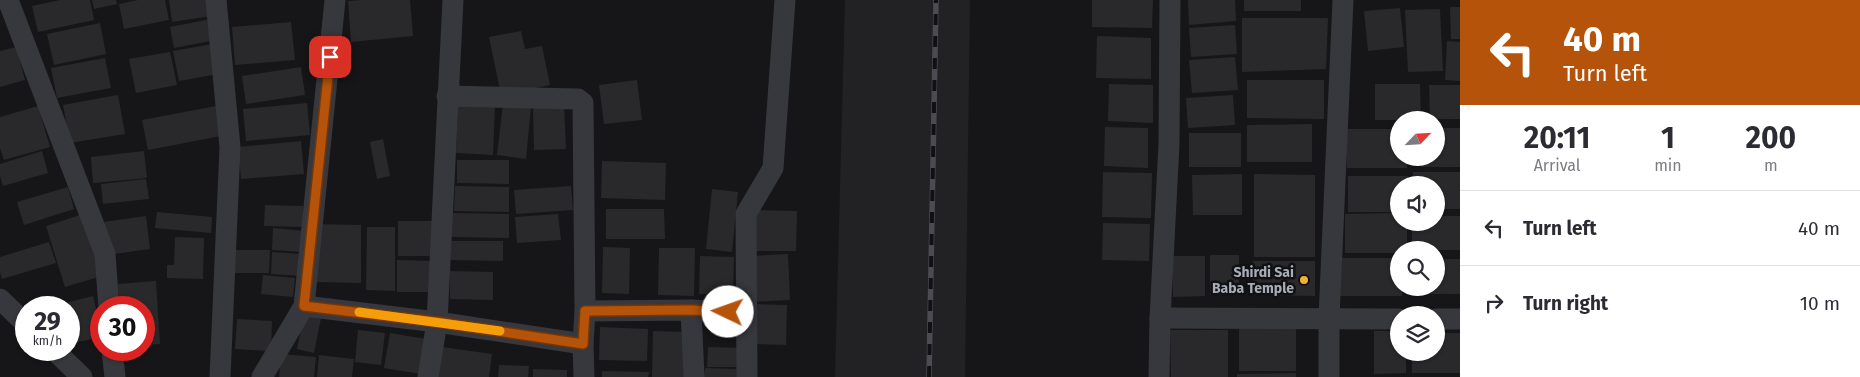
<!DOCTYPE html>
<style>
:root{--surface:#fff;--page:#f7f7f7;--text:#2b2b33;--muted:#7c7c81;--line:#e1e1e2}
body{margin:0;font-family:"Fira Sans",sans-serif;background:var(--page);color:var(--text);height:100vh;display:flex;flex-direction:column;font-size:19px;white-space:nowrap}
*{box-sizing:border-box;margin:0}
p{font-size:16px;color:var(--muted)}
.icon{flex:none;width:28px;height:28px;fill:none;stroke:currentColor;stroke-width:2;stroke-linecap:round;stroke-linejoin:round}
.map{position:relative;flex:1;overflow:hidden}
.panel{display:flex;flex-direction:column;background:var(--surface);width:400px}
.panel>*{flex:none}
.guide{background:#b45309;color:#fff;overflow:hidden}
.needle{width:32px;rotate:65deg}
.fabs{position:absolute;left:1390px;top:111px;display:grid;gap:10px}
.fabs a{display:grid;place-items:center;width:55px;height:55px;border-radius:50%;background:var(--surface);box-shadow:0 1px 4px #0004;font-size:25px}
.speed{position:absolute;left:15px;top:296px;display:flex;gap:10px;font-size:25px;font-weight:700;text-align:center}
.speed>*{display:grid;place-content:center;width:65px;height:65px;border-radius:50%;background:var(--surface);box-shadow:0 1px 4px #0004;line-height:1}
.speed small{font-size:12px;font-weight:400}
.speed .limit{border:8px solid #d22;background:#fff;color:#111}
.pin{position:absolute;display:grid;place-items:center;width:42px;height:42px;color:#fff;margin:-21px;border-radius:10px;box-shadow:0 2px 8px #0006}
.me{position:absolute;width:55px;margin:-28px;rotate:273deg;stroke-linejoin:round;filter:drop-shadow(0 0 4px #0008)}
.turn{display:flex;align-items:center;gap:18px;height:105px;padding:0 20px;font-size:22px}
.turn .icon{width:65px;height:65px;stroke-width:2.5}
.turn b{display:block;font-size:35px;line-height:42px}
.eta{display:flex;justify-content:space-evenly;align-items:center;height:85px;text-align:center}
.eta b{font-size:30px;font-weight:700;line-height:35px}
ul{padding:0;list-style:none}
li{display:flex;align-items:center;gap:15px;height:75px;padding:0 20px;border-top:1px solid var(--line)}
li div{flex:1}
li b{display:block;font-size:19px}
li em{font-style:normal}
main{display:flex;flex:1;min-height:0}
.map>svg:first-child{display:block}
</style>
<main>
<div class="map">
<svg width="1460" height="377" viewBox="0 0 1460 377">
<rect width="100%" height="100%" fill="#161618"/>
<path fill="#222225" d="M845 0H970L965 377H835Z"/>
<g fill="#29292c">
<path d="M60 0H90L94 20 38 32 32 6Z"/>
<path d="M92 0H116L117 4 94 9Z"/>
<path d="M138 0H165L169 20 124 29 119 4Z"/>
<path d="M169 0H209L211 16 172 22Z"/>
<path d="M363 0H410L413 36 351 42 348 1Z"/>
<path d="M1092 0H1153L1152 28 1092 27Z"/>
<path d="M1188 0H1235L1236 21 1189 25Z"/>
<rect x="1244" y="0" width="57" height="11"/>
<path d="M1450 7H1460V39H1451Z"/>
<path d="M1400 8 1404 47 1368 51 1364 11Z"/>
<path d="M1440 9 1443 71 1408 72 1405 10Z"/>
<path d="M1242 18H1328L1326 69 1242 72Z"/>
<path d="M211 19 215 40 174 48 170 27Z"/>
<path d="M291 22 295 60 235 65 232 27Z"/>
<path d="M100 23 106 54 54 65 47 34Z"/>
<path d="M1235 25 1237 54 1191 57 1189 28Z"/>
<path d="M521 31 525 49 542 46 550 85 501 95 489 37Z"/>
<path d="M1097 36 1151 38V79L1096 78Z"/>
<path d="M1447 41 1460 42V81L1445 80Z"/>
<path d="M213 44 218 74 179 81 173 51Z"/>
<path d="M16 47 25 80 0 87V51Z"/>
<path d="M170 52 177 85 136 93 129 59Z"/>
<path d="M1235 57 1238 90 1192 93 1189 60Z"/>
<path d="M105 58 111 88 57 98 51 68Z"/>
<path d="M301 67 305 95 246 104 242 76Z"/>
<path d="M637 80 642 120 604 124 599 85Z"/>
<path d="M1247 80H1324V119L1247 118Z"/>
<path d="M1109 84 1153 85V123L1108 121Z"/>
<path d="M1375 84H1420L1421 120H1375Z"/>
<path d="M1429 85H1460V119H1430Z"/>
<path d="M118 95 125 134 70 143 63 105Z"/>
<path d="M1233 95 1235 125 1188 128 1186 98Z"/>
<path d="M307 103 310 135 246 141 243 109Z"/>
<path d="M458 104 495 106 493 155 456 153Z"/>
<path d="M503 104 531 107 526 159 497 155Z"/>
<path d="M564 105 566 149 534 150 533 106Z"/>
<path d="M38 106 50 147 4 160 0 148V117Z"/>
<path d="M216 106 221 136 148 150 142 120Z"/>
<path d="M1312 124V162H1247V125Z"/>
<path d="M1105 127 1148 128V168L1104 166Z"/>
<path d="M1436 128H1460V167H1421V158H1436Z"/>
<path d="M1346 129H1399V158H1407V168H1347Z"/>
<rect x="1189" y="133" width="52" height="34"/>
<path d="M383 139 390 176 377 179 370 142Z"/>
<path d="M301 141 304 174 241 179 238 147Z"/>
<path d="M42 151 48 173 3 186 0 176V164Z"/>
<path d="M144 151 147 178 93 183 91 157Z"/>
<path d="M457 160H509V184L457 183Z"/>
<path d="M602 161 666 163 665 200 601 198Z"/>
<path d="M1103 172 1152 173 1151 218 1102 217Z"/>
<path d="M1413 172H1460V209H1436V185H1413Z"/>
<path d="M1242 174V215H1193L1192 175Z"/>
<path d="M1254 174 1315 175V257H1254Z"/>
<path d="M1348 176H1408V185H1399V212H1348Z"/>
<path d="M146 179 149 199 103 204 101 184Z"/>
<path d="M455 186 509 187V212L454 211Z"/>
<path d="M571 186 573 210 516 214 514 190Z"/>
<path d="M68 187 74 209 24 225 17 202Z"/>
<path d="M712 189 738 192 732 252 706 249Z"/>
<path d="M265 205 303 206V227L264 226Z"/>
<path d="M606 209H664L665 239H606Z"/>
<path d="M756 210 797 211 796 251H755Z"/>
<path d="M157 212 212 217 211 233 155 228Z"/>
<path d="M86 213 105 275 65 287 46 226Z"/>
<path d="M451 213 509 214V238L451 237Z"/>
<path d="M1399 213V222H1407V250H1399V253H1345V214Z"/>
<path d="M558 214 561 240 517 243 515 217Z"/>
<path d="M146 216 150 249 107 255 103 222Z"/>
<path d="M1436 216H1460V250H1412V222H1436Z"/>
<path d="M398 221H436L435 256H398Z"/>
<path d="M1103 223 1150 224 1149 261 1102 260Z"/>
<path d="M315 224 361 225V283L314 282Z"/>
<path d="M367 227H395V291L366 290Z"/>
<path d="M273 228 305 231 304 252 272 250Z"/>
<path d="M175 237 204 238 203 279 167 278V265H174Z"/>
<path d="M451 241H503V261L451 260Z"/>
<path d="M49 242 56 263 2 279 0 272V257Z"/>
<path d="M603 247 630 248 629 294 602 293Z"/>
<path d="M659 248H695L694 296 658 295Z"/>
<path d="M235 250H270L269 273H235Z"/>
<path d="M272 252 302 254 301 276 271 274Z"/>
<path d="M788 254 790 300 752 302 749 256Z"/>
<rect x="1210" y="255" width="29" height="40"/>
<path d="M700 256 734 257 733 295 699 294Z"/>
<path d="M1172 256H1205V296L1173 297Z"/>
<path d="M1338 258H1399V288H1402V296H1338Z"/>
<path d="M1436 259H1460V294H1408V288H1436Z"/>
<path d="M397 260 435 261V292H397Z"/>
<path d="M1253 261H1315V296L1253 295Z"/>
<path d="M450 271 493 272V300L450 299Z"/>
<path d="M263 275 295 278 293 297 261 294Z"/>
<path d="M156 281 160 344 144 345V308H119L118 284Z"/>
<path d="M93 296 101 329V337L78 342 76 337 70 338 69 335V308L49 307Z"/>
<path d="M755 304 787 305 786 345 753 344Z"/>
<path d="M304 314 321 318 314 353 297 349Z"/>
<path d="M237 319 272 321 271 351 235 349Z"/>
<path d="M600 327 648 329 647 361 599 360Z"/>
<rect x="1239" y="329" width="57" height="42"/>
<path d="M358 330 385 333 381 365 355 362Z"/>
<path d="M1170 330H1228V377H1171Z"/>
<path d="M653 331 685 332 684 377H652Z"/>
<path d="M1374 331H1399V352H1406V373L1374 374Z"/>
<path d="M390 333 426 339 421 374 384 368Z"/>
<path d="M1436 333H1460V373H1412V352H1436Z"/>
<path d="M442 347 492 354 489 377H437Z"/>
<path d="M708 347 743 348V367H707Z"/>
<path d="M281 354 316 357 314 377H279Z"/>
<path d="M319 355 354 359 352 377H317Z"/>
<path d="M499 365 529 366 528 377H498Z"/>
<path d="M705 368 738 369V377H704Z"/>
<path d="M533 369 567 370V377H533Z"/>
<path d="M602 371 649 372 648 377H602Z"/>
<path d="M1296 373V377H1237V374Z"/>
</g>
<g fill="none" stroke-linecap="round" stroke-linejoin="round">
<g stroke="#37383d" stroke-width="21">
<path d="M8 0 105 254 109 308"/>
<path d="M216 0 230 147 220 377"/>
<path d="M447 96 578 99 583 103 585 311 583 344 584 377"/>
<path d="M0 299 26 324"/>
<path d="M304 306 437 322 583 344"/>
<path d="M691 310 694 377"/>
<path d="M585 311 691 310 747 313"/>
<path d="M1160 318 1399 319"/>
<path d="M1436 319H1460"/>
<path d="M54 350 82 377"/>
<path d="M112 350 115 377"/>
<path d="M262 377 304 306 335 0"/>
<path d="M428 377 437 322 453 0"/>
<path d="M747 377 746 214 773 168 785 0"/>
<path d="M1159 377 1160 318 1169 144 1170 0"/>
<path d="M1329 377V318L1343 0"/>
</g>
<defs>
<path id="rail" d="M929 377 936 0"/>
</defs>
<use href="#rail" stroke="#4a4c52" stroke-width="5.5"/>
<use href="#rail" stroke="#111113" stroke-width="4" stroke-dasharray="11" stroke-linecap="butt"/>
</g>
<g fill="none" stroke-linecap="round" stroke-linejoin="round">
<defs>
<path id="route" d="M330 57 304 306 437 322 583 344 585 311 691 310 728 312"/>
</defs>
<use href="#route" stroke="#753606" stroke-width="12"/>
<use href="#route" stroke="#b45309" stroke-width="9"/>
<path stroke="#f59e0b" stroke-width="9" d="M359 312 500 331"/>
</g>
<circle fill="#f2b134" stroke="#111113" stroke-width="2" cx="1304" cy="280" r="5"/>
<g text-anchor="middle" dominant-baseline="central" stroke-width="5" stroke-linejoin="round" paint-order="stroke">
<g font-size="14" font-weight="bold" fill="#a8adb8" stroke="#111113" text-anchor="end">
<text x="1294" y="272">Shirdi Sai<tspan x="1294" dy="16">Baba Temple</tspan></text>
</g>
</g>
</svg>
<div class="fabs">
<a><svg class="needle" viewBox="-14 -14 28 28"><path d="M0-13l5 13h-10z" fill="#e53935"/><path d="M0 13l5-13h-10z" fill="#7c7c81"/></svg></a>
<a><svg class="icon" aria-label="sound" viewBox="0 0 24 24"><path d="M4 9h4l5-4v14l-5-4H4zM17 9q2 3 0 6"/></svg></a>
<a><svg class="icon" aria-label="search" viewBox="0 0 24 24"><circle cx="10" cy="10" r="6"/><path d="M15 15l6 6"/></svg></a>
<a><svg class="icon" aria-label="layers" viewBox="0 0 24 24"><path d="M12 4l9 5-9 5-9-5zM3 14l9 5 9-5"/></svg></a>
</div>
<div class="speed"><div>29<small>km/h</small></div><div class="limit">30</div></div>
<div class="pin" style="left:330px;top:57px;background:#d93025"><svg class="icon" aria-label="arrive" viewBox="0 0 24 24"><path d="M6 21V4h12l-3 4 3 4H6"/></svg></div>
<svg class="me" style="left:728px;top:312px" viewBox="-20 -20 40 40"><circle r="19" fill="#fff"/><path d="M0-13L10 11 0 6-10 11z" fill="#b45309"/></svg>
</div>
<section class="panel">
<div class="guide">
<div class="turn"><svg class="icon" aria-label="left" viewBox="0 0 24 24"><path d="M17 20v-9H6M10 6l-5 5 5 5"/></svg><div><b>40 m</b>Turn left</div></div>
</div>
<div class="eta">
<div><b>20:11</b><p>Arrival</p></div>
<div><b>1</b><p>min</p></div>
<div><b>200</b><p>m</p></div>
</div>
<ul>
<li><svg class="icon" aria-label="left" viewBox="0 0 24 24"><path d="M17 20v-9H6M10 6l-5 5 5 5"/></svg><div><b>Turn left</b></div><em>40 m</em></li>
<li><svg class="icon" aria-label="right" viewBox="0 0 24 24"><path d="M7 20v-9h11M14 6l5 5-5 5"/></svg><div><b>Turn right</b></div><em>10 m</em></li>
</ul>
</section>
</main>
